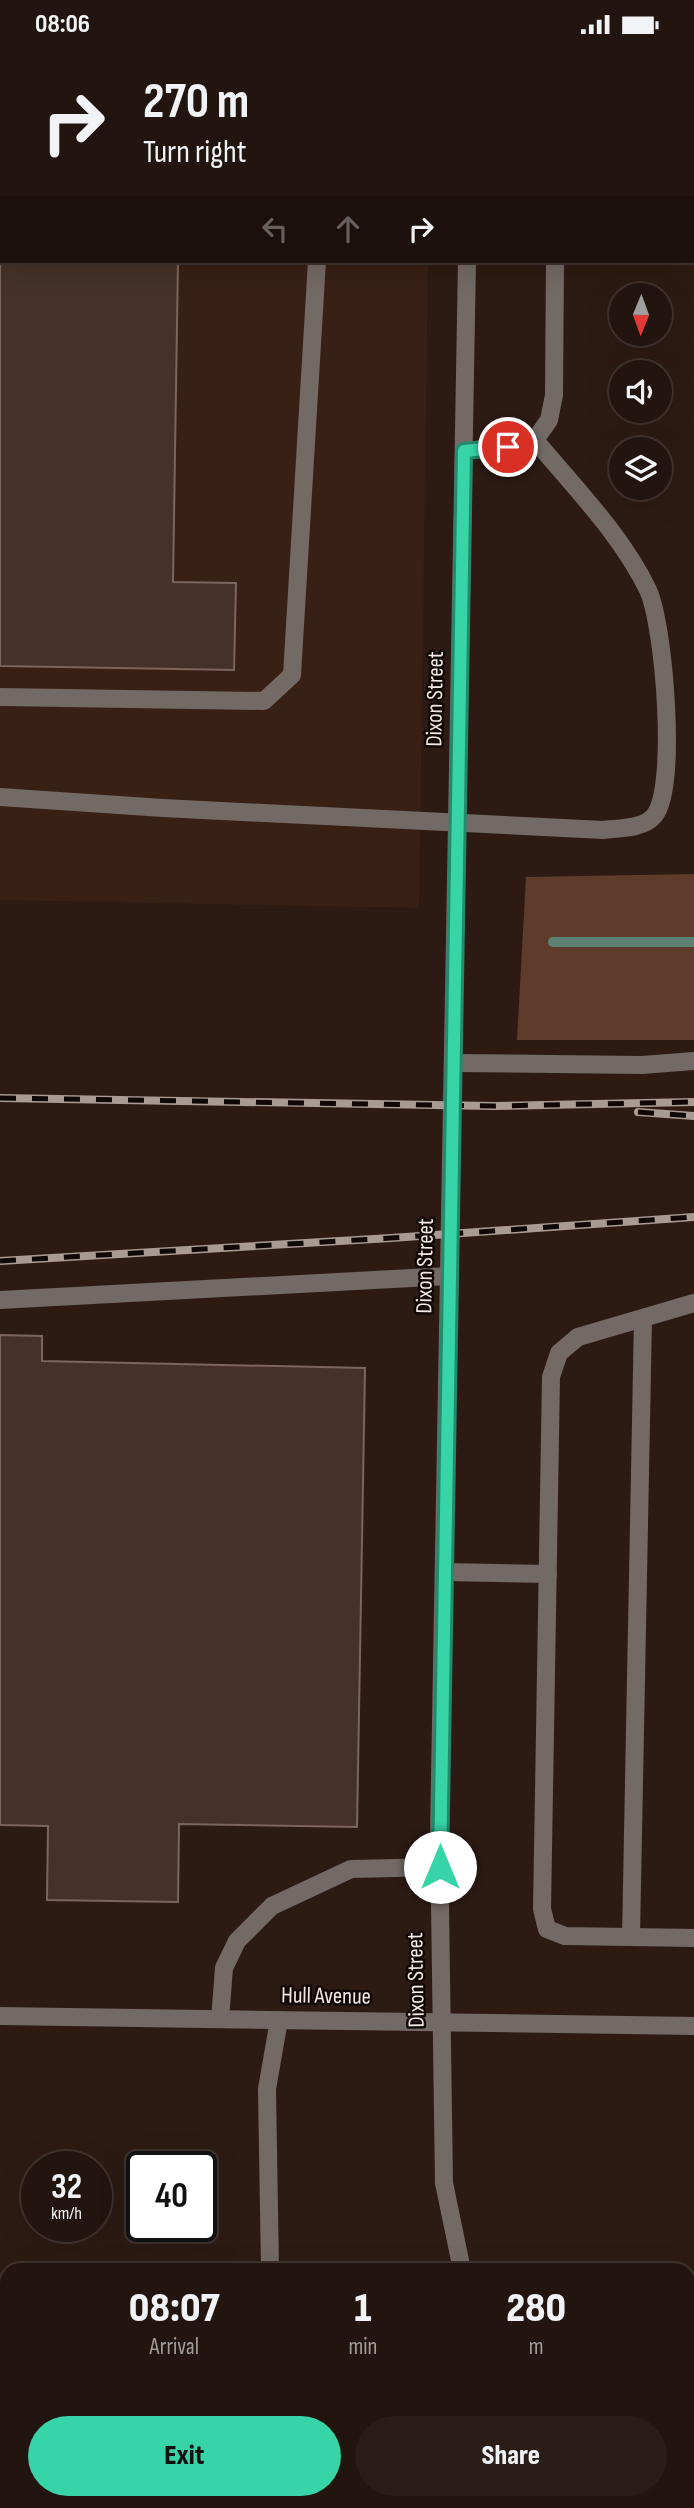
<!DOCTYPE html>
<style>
:root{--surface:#22140e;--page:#2a1d17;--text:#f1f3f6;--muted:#a29e9e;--line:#3f332e;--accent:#36d4a7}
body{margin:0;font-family:"Sofia Sans Condensed",sans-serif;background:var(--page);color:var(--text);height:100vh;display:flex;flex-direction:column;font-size:26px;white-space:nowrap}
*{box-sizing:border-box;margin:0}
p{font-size:23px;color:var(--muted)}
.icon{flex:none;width:38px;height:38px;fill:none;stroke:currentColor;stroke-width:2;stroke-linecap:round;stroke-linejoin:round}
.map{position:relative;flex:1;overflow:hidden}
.drawer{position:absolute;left:0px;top:2214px;width:695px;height:247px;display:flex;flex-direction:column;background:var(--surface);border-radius:21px 21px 0 0;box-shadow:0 7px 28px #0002,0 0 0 2px var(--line)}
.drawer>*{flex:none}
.hud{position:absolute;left:0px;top:0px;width:695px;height:214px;box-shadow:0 7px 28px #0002,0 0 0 2px var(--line);background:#22140e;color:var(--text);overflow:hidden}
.needle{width:46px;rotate:181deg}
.controls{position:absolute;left:609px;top:234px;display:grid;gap:14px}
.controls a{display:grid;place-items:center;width:63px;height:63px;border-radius:50%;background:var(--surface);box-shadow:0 7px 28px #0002,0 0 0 2px var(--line);font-size:35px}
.speed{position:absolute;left:21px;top:2102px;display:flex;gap:14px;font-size:35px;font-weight:700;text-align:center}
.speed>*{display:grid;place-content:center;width:91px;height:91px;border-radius:50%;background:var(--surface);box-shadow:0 7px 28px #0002,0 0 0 2px var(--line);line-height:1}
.speed small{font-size:18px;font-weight:400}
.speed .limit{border:4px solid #111;border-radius:10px;background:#fff;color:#111}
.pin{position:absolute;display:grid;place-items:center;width:60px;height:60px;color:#fff;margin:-30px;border:4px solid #fff;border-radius:50%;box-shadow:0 2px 7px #0007}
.me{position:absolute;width:77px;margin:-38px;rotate:0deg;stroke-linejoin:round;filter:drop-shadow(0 0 5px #0008)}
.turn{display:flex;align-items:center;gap:24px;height:147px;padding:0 28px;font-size:32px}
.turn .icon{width:91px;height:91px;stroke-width:2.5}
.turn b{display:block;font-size:49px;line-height:60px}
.lanes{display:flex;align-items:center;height:66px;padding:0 28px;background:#0003;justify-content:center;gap:35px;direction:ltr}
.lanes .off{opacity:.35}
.eta{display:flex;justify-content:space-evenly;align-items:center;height:119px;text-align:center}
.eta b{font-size:42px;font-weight:800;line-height:49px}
.action{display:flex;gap:14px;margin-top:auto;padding:14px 28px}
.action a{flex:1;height:80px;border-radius:42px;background:var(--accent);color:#111;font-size:28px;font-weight:800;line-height:80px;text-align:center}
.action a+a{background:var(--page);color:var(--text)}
.status{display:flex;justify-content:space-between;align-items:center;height:49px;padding:0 35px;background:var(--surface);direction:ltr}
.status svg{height:19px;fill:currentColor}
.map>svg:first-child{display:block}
</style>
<div class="status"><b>08:06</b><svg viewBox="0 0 49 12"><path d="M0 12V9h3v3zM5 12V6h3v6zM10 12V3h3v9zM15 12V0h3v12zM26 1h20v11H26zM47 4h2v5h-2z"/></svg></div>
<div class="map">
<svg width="694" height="2459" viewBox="0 0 694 2459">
<rect width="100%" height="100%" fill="#2d1b13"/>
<path fill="#382015" d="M0 0H431L2 2V212H428L419 859 0 851Z"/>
<path fill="#5f3b2b" d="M694 825V991H517L526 828Z"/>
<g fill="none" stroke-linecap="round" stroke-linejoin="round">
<path stroke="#5d8273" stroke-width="10" d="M553 893H694"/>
</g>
<g fill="#453128" stroke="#7c655c" stroke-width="2">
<path d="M0 60 2 212H178L173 533 236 534 234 621 0 617Z"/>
<path d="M0 1286 42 1287V1312L365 1319 357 1778 179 1775 178 1853 47 1851 48 1777 0 1776Z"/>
</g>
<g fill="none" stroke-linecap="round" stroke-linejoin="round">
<g stroke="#736965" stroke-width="18">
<path d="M315 0V2"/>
<path d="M470 2V0"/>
<path d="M464 402 508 398 535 391 549 371 554 346 555 212"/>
<path d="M0 648 264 652 292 626 317 212"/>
<path d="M0 748 163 759 603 781C619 779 643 780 654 767 678 739 664 575 648 541 621 485 574 438 535 391"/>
<path d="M453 1014 642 1016 694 1012"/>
<path d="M0 1251 449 1227"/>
<path d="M694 1254 578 1288 559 1304 551 1328 542 1860 547 1880 565 1887 694 1889"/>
<path d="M444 1523 548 1525"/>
<path d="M631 1888 643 1269"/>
<path d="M0 1967 694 1977"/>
<path d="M220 1970 224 1919 237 1892 272 1857 351 1820 440 1818"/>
<path d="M270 2221 267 2040 279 1971"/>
<path d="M462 2221 444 2134 439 1786 467 212"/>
<path d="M277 2454V2459"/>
<path d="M574 2454 577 2459"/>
</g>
<defs>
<g id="rail">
<path d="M693 56H694"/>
<path d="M0 1049 494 1057 694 1053"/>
<path d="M638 1063 694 1067"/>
<path d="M0 1212 391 1189 694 1168"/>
</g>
</defs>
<use href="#rail" stroke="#a99a93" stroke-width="8"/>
<use href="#rail" stroke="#100805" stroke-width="5" stroke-dasharray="16" stroke-linecap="butt"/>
</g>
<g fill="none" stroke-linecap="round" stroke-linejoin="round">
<defs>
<path id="route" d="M440 1818 464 402 508 398"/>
</defs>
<use href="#route" stroke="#238a6d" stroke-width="18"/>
<use href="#route" stroke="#36d4a7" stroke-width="12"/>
</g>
<g text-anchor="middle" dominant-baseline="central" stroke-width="5" stroke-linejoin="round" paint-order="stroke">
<g font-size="23" fill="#f5e8e2" stroke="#100805">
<text transform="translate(435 650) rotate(-89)">Dixon Street</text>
<text transform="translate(425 1217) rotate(-89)">Dixon Street</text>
<text transform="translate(416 1931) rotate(-91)">Dixon Street</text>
<text transform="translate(326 1947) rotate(1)">Hull Avenue</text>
</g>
</g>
</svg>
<div class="controls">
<a><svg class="needle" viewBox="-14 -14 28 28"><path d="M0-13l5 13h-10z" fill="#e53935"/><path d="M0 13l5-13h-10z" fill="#a29e9e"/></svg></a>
<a><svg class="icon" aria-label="sound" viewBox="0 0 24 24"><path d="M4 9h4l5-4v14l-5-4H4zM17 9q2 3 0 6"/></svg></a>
<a><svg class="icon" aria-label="layers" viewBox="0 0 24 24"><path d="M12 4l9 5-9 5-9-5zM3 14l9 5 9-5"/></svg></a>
</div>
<div class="speed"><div>32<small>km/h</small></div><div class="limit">40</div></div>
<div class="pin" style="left:508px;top:398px;background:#d93025"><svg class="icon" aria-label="arrive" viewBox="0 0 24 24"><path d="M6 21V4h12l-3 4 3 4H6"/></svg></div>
<svg class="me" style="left:440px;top:1818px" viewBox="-20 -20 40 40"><circle r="19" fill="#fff"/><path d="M0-13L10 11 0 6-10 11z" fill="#36d4a7"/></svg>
<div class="hud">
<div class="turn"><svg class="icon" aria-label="right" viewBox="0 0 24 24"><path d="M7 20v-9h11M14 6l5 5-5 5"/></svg><div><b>270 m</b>Turn right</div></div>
<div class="lanes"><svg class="icon off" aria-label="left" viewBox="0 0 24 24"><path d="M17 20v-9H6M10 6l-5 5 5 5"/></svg><svg class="icon off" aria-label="ahead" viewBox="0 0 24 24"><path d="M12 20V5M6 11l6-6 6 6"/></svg><svg class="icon" aria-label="right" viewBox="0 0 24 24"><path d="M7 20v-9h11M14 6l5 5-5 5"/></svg></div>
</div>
<section class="drawer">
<div class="eta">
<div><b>08:07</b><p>Arrival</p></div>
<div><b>1</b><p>min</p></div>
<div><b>280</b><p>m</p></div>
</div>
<div class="action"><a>Exit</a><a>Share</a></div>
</section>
</div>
